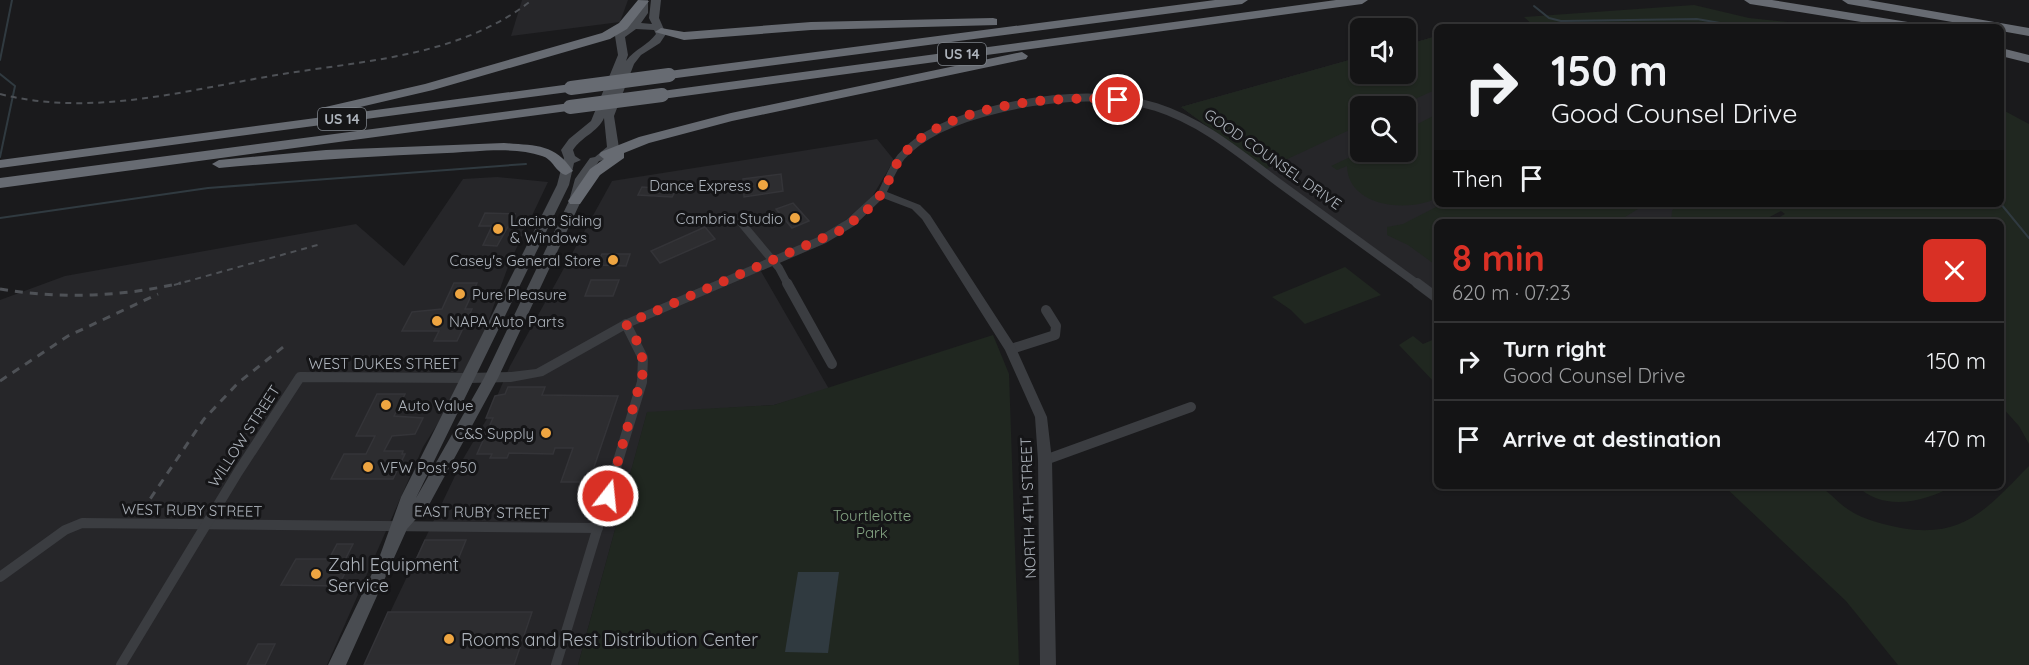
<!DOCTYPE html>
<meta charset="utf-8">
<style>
:root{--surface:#141415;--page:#212122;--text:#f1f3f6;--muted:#9d9ea0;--line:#333334;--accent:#d93025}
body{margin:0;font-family:Quicksand,sans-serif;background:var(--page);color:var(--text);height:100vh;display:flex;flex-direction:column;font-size:22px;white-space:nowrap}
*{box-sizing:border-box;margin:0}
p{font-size:20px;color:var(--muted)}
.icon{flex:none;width:33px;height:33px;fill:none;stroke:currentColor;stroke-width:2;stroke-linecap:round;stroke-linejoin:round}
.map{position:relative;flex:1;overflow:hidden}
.sheet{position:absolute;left:1434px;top:219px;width:570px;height:270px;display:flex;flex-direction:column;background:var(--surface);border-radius:9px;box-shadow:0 2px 4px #0004,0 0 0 2px var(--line)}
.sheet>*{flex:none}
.hud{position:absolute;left:1434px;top:24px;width:570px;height:183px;border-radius:9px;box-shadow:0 2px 4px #0004,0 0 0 2px var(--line);background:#141415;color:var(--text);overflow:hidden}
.controls{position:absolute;left:1350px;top:18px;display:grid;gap:12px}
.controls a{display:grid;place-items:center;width:66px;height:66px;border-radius:9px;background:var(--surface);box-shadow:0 2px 4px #0004,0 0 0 2px var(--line);font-size:30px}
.pin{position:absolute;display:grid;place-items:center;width:51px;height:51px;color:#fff;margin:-26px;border:3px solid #fff;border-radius:50%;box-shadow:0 2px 6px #0007}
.me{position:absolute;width:66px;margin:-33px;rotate:16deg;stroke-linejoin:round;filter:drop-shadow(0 0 4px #0008)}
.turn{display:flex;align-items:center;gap:21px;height:126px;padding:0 18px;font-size:27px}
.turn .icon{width:78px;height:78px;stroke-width:2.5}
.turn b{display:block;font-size:42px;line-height:51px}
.then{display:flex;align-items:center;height:57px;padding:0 18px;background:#0003;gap:12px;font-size:22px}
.round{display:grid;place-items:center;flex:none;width:63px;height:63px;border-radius:9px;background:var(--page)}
.headline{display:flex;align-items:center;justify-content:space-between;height:102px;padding:0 18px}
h1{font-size:36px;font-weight:700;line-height:45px;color:var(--accent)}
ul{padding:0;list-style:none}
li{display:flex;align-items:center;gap:18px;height:78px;padding:0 18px;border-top:2px solid var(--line)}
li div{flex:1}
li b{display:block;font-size:22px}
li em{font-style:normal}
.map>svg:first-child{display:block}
</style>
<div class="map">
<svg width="2029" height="665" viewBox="0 0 2029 665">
<rect width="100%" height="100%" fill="#1a1a1c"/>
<g fill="#262629" fill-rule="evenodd">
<path d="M522 0H628L620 22 511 36Z"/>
<path d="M1437 36V204H1690L1708 222H1437V294L1181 107 1360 57V74H1406V45ZM1360 106H1406V152H1360Z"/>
<path d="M877 139 894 160 872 197 834 230 758 266 829 389 774 405 647 413 578 665H365L463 459 488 417 510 366 612 181Z"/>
<path d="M497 177 548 182 509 264 469 374 423 447 327 665H0V300L65 276 356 224 404 266 463 179Z"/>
</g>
<g fill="#202720">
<path d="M1694 5 1749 18 1835 27H1535L1524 17Z"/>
<path d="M1437 36V89L1400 106H1360V125L1266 169 1181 107 1360 57V74H1406V45Z"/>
<path d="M2001 109 2029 124V444L2019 426 2001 406V222H1771L1785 214 1781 211 1760 222H1671L1672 211 1677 204H2001Z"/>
<path d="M1437 114V198C1408 213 1348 207 1347 166L1337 170 1331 166 1361 152H1406V130Z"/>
<path d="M1442 204H1646L1625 217 1628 220 1624 222H1437V266L1408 245 1387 235V227L1403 224Z"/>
<path d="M1345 267 1381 295 1305 324 1291 310 1272 297Z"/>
<path d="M993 335 1009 374 1019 665H578L647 412 774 405Z"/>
<path d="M1413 336 1423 344 1437 338V385L1399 345Z"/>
<path d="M2029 466V665H1898L1846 601 1724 486C1741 486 1810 482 1820 487 1831 493 1839 504 1849 510 1864 520 1883 524 1901 528 1965 539 1988 507 2029 466Z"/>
<path d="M1857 486H1953C1925 502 1883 512 1857 486Z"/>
</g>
<path fill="#303a40" d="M798 572H839L828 653 785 652Z"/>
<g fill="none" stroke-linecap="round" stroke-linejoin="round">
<g stroke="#303a40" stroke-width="2">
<path d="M1534 6 1549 18 1561 21 1697 19 1743 27"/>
<path d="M0 60 12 0"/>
<path d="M0 74 15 86 0 157"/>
<path d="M2001 204 2029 238"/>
<path d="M0 218 208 188 526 164"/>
</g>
</g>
<g fill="#2d2d30" stroke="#343438" stroke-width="1.5">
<path d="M781 174 783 191 744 197 743 179Z"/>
<path d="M642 187 670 189 676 190 672 197 638 195Z"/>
<path d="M793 203 809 221 792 228 776 209Z"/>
<path d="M485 213 515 214 497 246 483 245 492 226H479Z"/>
<path d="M705 227 715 239 660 263 651 251Z"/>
<path d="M602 254H630L626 266 597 265Z"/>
<path d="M591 280H619L613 296H585Z"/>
<path d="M454 283H477L465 309H472L457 341H434L439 331H402L412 312 442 309Z"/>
<path d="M508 387H545L542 395 618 396 589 482H561L573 448H555L553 454 509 453 507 458H490L492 454H477L493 418H486L495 396 505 394Z"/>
<path d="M377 394H405L394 416 423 418 415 434 392 436 384 451H403L402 454H405L393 479H331L344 454H366L375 436H356Z"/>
<path d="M425 540H466L457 562H415Z"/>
<path d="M337 544H353L344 562H351L338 586 281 585 296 559H329Z"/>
<path d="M388 612H532L514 665H364Z"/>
<path d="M258 644H275L265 665H247Z"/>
</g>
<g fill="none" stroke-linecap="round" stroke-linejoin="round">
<g stroke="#3b3d41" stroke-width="8">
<path d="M882 193C888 181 893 167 901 157 924 130 964 117 998 109 1048 97 1106 92 1156 107 1203 122 1240 154 1279 183 1326 217 1373 251 1419 285"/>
<path d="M738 219 779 268 788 285"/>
</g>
<g stroke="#3b3d41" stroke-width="10">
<path d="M787 283 832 364"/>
<path d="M1417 283 1437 298"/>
<path d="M1011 349 1055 335 1056 326 1046 310"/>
<path d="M1045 460 1191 407"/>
<path d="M0 577 65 530 82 523 598 528"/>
<path d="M121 665 238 472 300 377 469 378"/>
<path d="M556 665 642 382 643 358 626 324"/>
</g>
<path fill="#3b3d41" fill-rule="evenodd" d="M882 190 920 205 930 215 1015 346 1047 417 1052 460 1056 665H1040L1038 460 1035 417 1005 350 922 219 912 209 883 198 854 226 826 243 630 327 543 376 511 382 469 383 465 381 463 378 465 375 469 373 511 372 536 369 622 321 818 237 846 220 878 191Z"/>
<path fill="#494c51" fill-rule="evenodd" d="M638 0H648V13L641 23 652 24 649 18 651 0H661L659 18 666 34 660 43 641 55 634 64 614 116 619 148 604 160 599 161 586 179 581 201 498 378 430 503 407 529 346 665H328L378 561 401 497 557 185 564 158 561 150 569 139 591 121 618 55 615 36C629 22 638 22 638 0ZM636 29 654 30 656 34C648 45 635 49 626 61L628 55 625 37ZM604 118 607 147 595 157 590 158 575 179 569 201 484 378 416 498 569 185 574 163 581 160 575 156 573 150C581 137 598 132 604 118Z"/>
<g fill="#676b72" fill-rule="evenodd">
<path d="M638 0 649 1 627 29 610 39 433 90 326 115 319 111 321 108 425 84 602 33 619 23Z"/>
<path d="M1215 0H1248L1242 4 669 79 663 75 669 71Z"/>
<path d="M1336 0H1368L1362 4 662 99 655 95 662 91Z"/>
<path d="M1744 0H1772L1914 23 1920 27H1892L1750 4Z"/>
<path d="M1842 0H1868L2029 28V36L2001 31V27H1981L1848 4Z"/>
<path d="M993 18 997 19V25L811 30 684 40 655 32 661 28 684 32 811 22Z"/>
<path d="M2001 48 2029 55V63L2001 56Z"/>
<path d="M1022 52 1028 56 1026 59 732 121 649 143 624 153V158L600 175 580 204H570L568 201 590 169 604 159 599 155 601 152 639 137 731 113Z"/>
<path d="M571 84 576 85V91L0 168V160Z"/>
<path d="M570 103 575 104V110L0 188V178Z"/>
<path d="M504 143C535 146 554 143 573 171L566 175C556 173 553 159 542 156 513 146 476 152 447 153 370 156 295 161 219 168L212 164 219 160 326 150Z"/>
</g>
<g stroke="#4e5156" stroke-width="2" stroke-dasharray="6 5" stroke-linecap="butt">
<path d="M0 94C95 118 189 89 283 74 369 60 461 56 532 0"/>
<path d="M174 285 321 244"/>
</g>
<g stroke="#4e5156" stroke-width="3" stroke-dasharray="8 7" stroke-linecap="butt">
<path d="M0 289C62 299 120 297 181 283"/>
<path d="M0 381 68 336 158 294"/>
<path d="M142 511 204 419 238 383 287 344"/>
</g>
<g stroke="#676b72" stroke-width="14">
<path d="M571 88 669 75"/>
<path d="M570 107 662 95"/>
</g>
</g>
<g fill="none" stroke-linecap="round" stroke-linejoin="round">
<path stroke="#d93025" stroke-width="10" stroke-dasharray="0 18" d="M608 496 644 369 640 346 626 324 839 231C855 220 873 208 883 191 890 180 894 165 903 155 946 103 1056 95 1118 100"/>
</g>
<g fill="#eea541" stroke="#151517" stroke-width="2">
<circle cx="763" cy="185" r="6"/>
<circle cx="795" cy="218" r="6"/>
<circle cx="498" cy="229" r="6"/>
<circle cx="613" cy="260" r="6"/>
<circle cx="460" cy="294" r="6"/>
<circle cx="437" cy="321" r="6"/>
<circle cx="386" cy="405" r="6"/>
<circle cx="546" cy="433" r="6"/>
<circle cx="368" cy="467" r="6"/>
<circle cx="316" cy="574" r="6"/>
<circle cx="449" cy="639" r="6"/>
</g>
<g text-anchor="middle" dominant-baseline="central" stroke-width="6" stroke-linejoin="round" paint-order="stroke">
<g fill="#151517" stroke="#7f848a" stroke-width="1.5">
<rect x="938" y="43" width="48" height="22" rx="4.5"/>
<rect x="318" y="108" width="48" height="22" rx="4.5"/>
</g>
<g font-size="14" font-weight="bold" fill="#adb3bb">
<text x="962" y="54">US 14</text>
<text x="342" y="119">US 14</text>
</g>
<g font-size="15" fill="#adb3bb" stroke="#151517">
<text transform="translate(1273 159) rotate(35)">GOOD COUNSEL DRIVE</text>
<text x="384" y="363">WEST DUKES STREET</text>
<text transform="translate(244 436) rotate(-57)">WILLOW STREET</text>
<text transform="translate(1028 508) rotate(-92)">NORTH 4TH STREET</text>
<text transform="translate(192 510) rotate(1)">WEST RUBY STREET</text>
<text transform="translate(482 512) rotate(1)">EAST RUBY STREET</text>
</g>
<g font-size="15" fill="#adb3bb" stroke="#151517" text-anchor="start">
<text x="751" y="185" text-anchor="end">Dance Express</text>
<text x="783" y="218" text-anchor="end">Cambria Studio</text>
<text x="510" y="220">Lacina Siding<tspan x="510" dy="17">&amp; Windows</tspan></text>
<text x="601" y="260" text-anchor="end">Casey's General Store</text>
<text x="472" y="294">Pure Pleasure</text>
<text x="449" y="321">NAPA Auto Parts</text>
<text x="398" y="405">Auto Value</text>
<text x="534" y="433" text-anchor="end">C&amp;S Supply</text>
<text x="380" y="467">VFW Post 950</text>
</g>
<g font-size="15" fill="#86a685" stroke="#151517">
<text x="872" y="515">Tourtlelotte<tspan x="872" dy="17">Park</tspan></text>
</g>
<g font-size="18" fill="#adb3bb" stroke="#151517" text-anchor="start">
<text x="328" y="564">Zahl Equipment<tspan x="328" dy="21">Service</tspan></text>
<text x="461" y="639">Rooms and Rest Distribution Center</text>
</g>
</g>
</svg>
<div class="controls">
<a><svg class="icon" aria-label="sound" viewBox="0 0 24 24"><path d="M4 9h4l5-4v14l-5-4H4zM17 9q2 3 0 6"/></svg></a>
<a><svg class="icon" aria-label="search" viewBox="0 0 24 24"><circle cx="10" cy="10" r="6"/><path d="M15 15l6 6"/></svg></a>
</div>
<div class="pin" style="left:1118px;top:100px;background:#d93025"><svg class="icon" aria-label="arrive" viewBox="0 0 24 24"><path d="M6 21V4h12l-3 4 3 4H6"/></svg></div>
<svg class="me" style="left:608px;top:496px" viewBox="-20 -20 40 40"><circle r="17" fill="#d93025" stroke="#fff" stroke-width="3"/><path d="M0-11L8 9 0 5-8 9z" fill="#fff"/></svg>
<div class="hud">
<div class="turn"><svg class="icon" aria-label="right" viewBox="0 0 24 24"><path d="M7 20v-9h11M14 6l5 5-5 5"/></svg><div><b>150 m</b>Good Counsel Drive</div></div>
<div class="then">Then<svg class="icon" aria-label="arrive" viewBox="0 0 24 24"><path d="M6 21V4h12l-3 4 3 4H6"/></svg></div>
</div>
<section class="sheet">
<div class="headline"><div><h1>8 min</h1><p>620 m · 07:23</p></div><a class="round" style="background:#d93025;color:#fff"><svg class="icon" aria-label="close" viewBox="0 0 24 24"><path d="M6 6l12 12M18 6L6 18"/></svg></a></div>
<ul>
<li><svg class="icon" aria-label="right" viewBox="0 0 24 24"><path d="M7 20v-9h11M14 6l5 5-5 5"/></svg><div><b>Turn right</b><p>Good Counsel Drive</p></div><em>150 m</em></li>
<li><svg class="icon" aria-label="arrive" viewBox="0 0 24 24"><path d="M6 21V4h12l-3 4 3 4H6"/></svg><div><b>Arrive at destination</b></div><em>470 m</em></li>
</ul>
</section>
</div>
